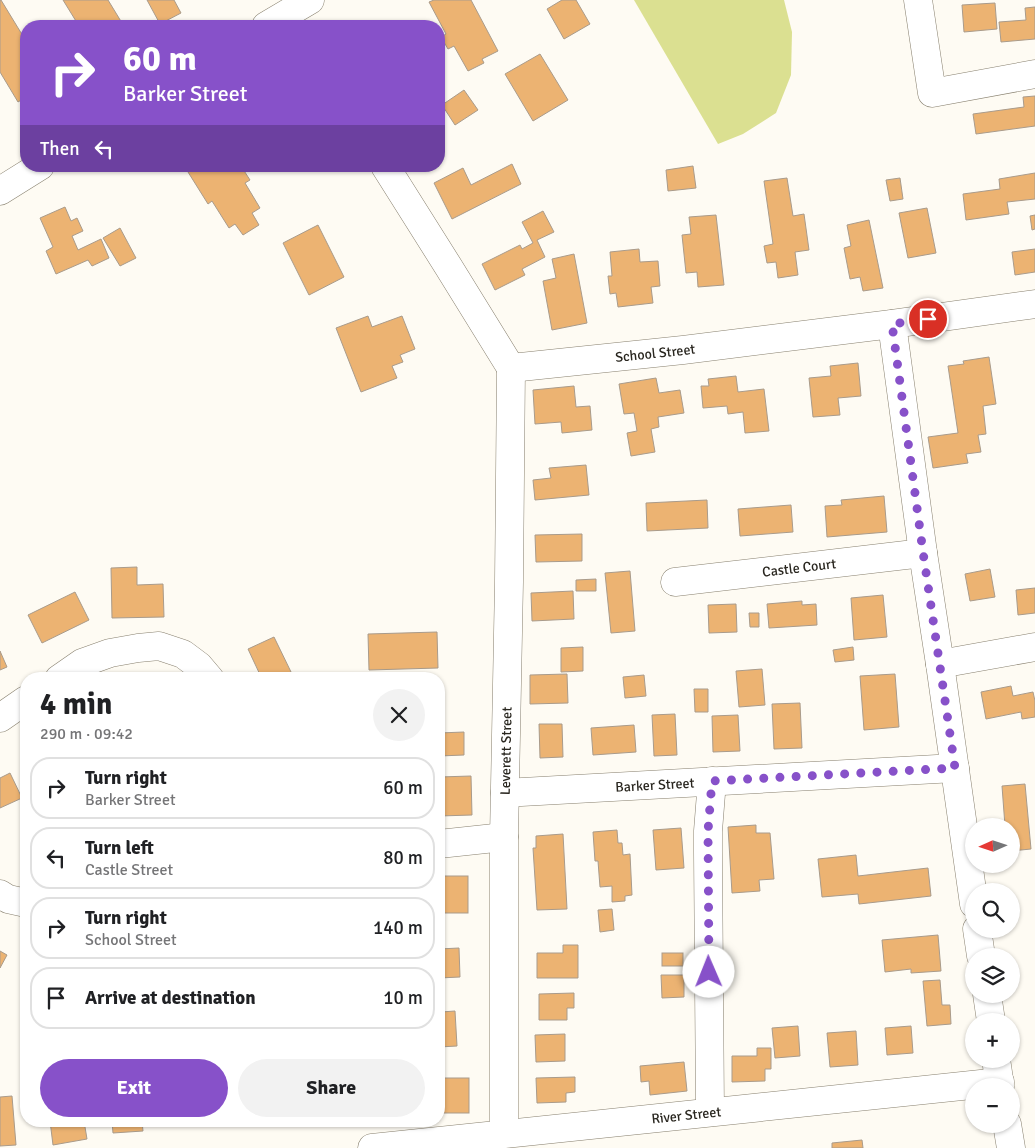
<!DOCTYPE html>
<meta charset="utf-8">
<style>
:root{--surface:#fff;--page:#f2f2f2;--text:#202124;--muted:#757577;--line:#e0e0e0;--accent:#8751c9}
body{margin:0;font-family:Signika,sans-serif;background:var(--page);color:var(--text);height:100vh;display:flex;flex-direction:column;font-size:19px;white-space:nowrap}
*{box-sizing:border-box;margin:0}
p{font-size:16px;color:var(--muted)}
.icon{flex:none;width:28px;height:28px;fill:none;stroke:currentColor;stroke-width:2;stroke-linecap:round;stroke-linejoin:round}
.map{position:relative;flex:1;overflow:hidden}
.drawer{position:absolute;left:20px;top:672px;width:425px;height:455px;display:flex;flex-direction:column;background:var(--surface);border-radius:20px;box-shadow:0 1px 4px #0004}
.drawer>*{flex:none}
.hud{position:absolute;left:20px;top:20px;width:425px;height:152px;border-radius:20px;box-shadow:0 1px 4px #0004;background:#8751c9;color:#fff;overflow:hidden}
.needle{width:32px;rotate:267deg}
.controls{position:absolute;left:965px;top:818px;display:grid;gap:10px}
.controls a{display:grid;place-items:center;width:55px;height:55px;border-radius:50%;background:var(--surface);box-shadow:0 1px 4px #0004;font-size:25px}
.pin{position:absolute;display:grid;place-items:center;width:42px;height:42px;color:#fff;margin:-21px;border:2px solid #fff;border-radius:50%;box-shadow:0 1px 5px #0007}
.me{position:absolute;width:55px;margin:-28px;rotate:359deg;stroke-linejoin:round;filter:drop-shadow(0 0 4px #0008)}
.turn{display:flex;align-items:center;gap:18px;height:105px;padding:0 20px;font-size:22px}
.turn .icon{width:65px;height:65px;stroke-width:2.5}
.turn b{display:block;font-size:35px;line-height:42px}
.then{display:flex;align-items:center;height:48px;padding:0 20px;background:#0003;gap:10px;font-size:19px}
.round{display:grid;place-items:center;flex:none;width:52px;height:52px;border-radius:26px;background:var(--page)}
.head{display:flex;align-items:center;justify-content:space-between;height:85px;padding:0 20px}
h1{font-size:30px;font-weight:700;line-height:38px}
.cta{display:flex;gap:10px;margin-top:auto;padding:10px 20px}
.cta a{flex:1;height:58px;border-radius:30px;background:var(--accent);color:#fff;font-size:20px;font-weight:700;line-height:58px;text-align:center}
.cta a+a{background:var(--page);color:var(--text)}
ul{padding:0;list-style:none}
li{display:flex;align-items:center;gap:15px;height:62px;margin:0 10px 8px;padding:0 10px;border:2px solid var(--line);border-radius:20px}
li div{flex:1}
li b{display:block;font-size:19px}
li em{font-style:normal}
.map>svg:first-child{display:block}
</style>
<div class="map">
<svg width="1035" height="1148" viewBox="0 0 1035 1148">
<rect width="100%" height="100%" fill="#fefbf3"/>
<path fill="#dbe091" d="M634 0H784L792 32 791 75 776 113 743 134 718 144Z"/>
<g fill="#ecb372" stroke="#a99b8b">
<path d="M0 0H1L26 41V97L18 102 0 72Z"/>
<path d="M63 0H108L122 23 117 26H79Z"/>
<path d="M147 0H174L181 13 160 24Z"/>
<path d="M434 0H471L498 51 482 59 484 63 468 71 454 46 448 49 441 37 446 34 429 2Z"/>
<path d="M562 0H576L590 24 564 39 547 9Z"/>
<path d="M995 3 997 29 964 32 962 5Z"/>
<path d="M1035 7V39L1001 42 999 22 1026 20 1025 8Z"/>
<path d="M540 54 568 100 533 121 505 74Z"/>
<path d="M464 90 478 110 455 125 442 105Z"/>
<path d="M1035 96V126L976 134 973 114 1024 107 1023 97Z"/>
<path d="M512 164 521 184 452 219 434 183 463 168 471 185Z"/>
<path d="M197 166H241L250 180 245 183 260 208 252 213 259 225 243 235 235 224 229 228 212 201 208 204 188 172Z"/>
<path d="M693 166 696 188 668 191 666 170Z"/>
<path d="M1035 173V199L1007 202 1009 214 966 220 963 194 1000 189 999 179Z"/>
<path d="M787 178 793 216 804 214 809 250 795 252 798 275 778 278 776 262 767 263 764 246 773 244 764 181Z"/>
<path d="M900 178 903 199 890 201 886 180Z"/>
<path d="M65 207 71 221 77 218 83 231 72 236 78 250 101 239 109 258 92 266 88 260 56 274 46 251 53 247 40 218Z"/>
<path d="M927 208 936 253 908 258 899 213Z"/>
<path d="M543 211 554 232 537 240 545 257 522 269 525 275 495 290 482 264 520 245 522 249 533 243 522 222Z"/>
<path d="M716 215 724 285 698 287 697 272 686 273 682 235 691 234 689 217Z"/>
<path d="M1035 215V229L1032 230 1030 216Z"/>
<path d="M869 220 883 288 863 291 860 277 850 279 844 248 851 246 847 225Z"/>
<path d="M318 225 344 277 309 295 283 243Z"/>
<path d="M120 228 136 258 120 266 103 238Z"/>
<path d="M639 249 640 262 658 261 660 286 651 287 653 303 618 307 616 293 610 294 608 276H612L610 252Z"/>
<path d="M1035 249V272L1015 275 1012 252Z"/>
<path d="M574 254 587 323 552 330 543 281 556 278 552 259Z"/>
<path d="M368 316 372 327 402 316 415 349 400 355 403 362 392 366 397 378 361 392 336 328Z"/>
<path d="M989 357 996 404 983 406 986 434 978 435 981 452 966 454 968 463 933 468 928 437 958 433 948 366 964 364 963 361Z"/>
<path d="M858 363 861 396 838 398 840 415 813 417 809 378 831 376 830 366Z"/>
<path d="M736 376 738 392 764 389 769 431 745 433 743 412 728 414 727 406 703 408 701 386H709L708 379Z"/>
<path d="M656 378 659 393 680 390 684 413 658 417 659 427 651 429 655 452 631 456 627 433 637 431 634 413 624 414 619 384Z"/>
<path d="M574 386 576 407 590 406 592 430 562 433 561 422 535 424 533 390Z"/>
<path d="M586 465 589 495 535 500 533 480 551 478 549 468Z"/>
<path d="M884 496 887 532 827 537 825 506 842 505 841 500Z"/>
<path d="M707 500 708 528 647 531 646 503Z"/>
<path d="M791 505 793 532 740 536 738 509Z"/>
<path d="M582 534V561L536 562 535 535Z"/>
<path d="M137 567V585L163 584 164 617 112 618 111 568Z"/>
<path d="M990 569 995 597 970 601 965 574Z"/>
<path d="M630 571 635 631 611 633 605 573Z"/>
<path d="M596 579V591H576V580Z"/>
<path d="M1035 588V613L1018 615 1016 590Z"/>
<path d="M573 591 574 619 532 621 531 593Z"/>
<path d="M75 592 89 620 42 643 28 615Z"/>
<path d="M883 595 887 637 854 640 851 598Z"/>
<path d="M802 601V605L816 604 817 625 769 628 767 604Z"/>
<path d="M736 604 737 632 709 633 708 605Z"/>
<path d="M749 613H759V627H750Z"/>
<path d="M437 632 438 668 369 670 368 634Z"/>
<path d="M274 637 292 674 281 679H262L248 649Z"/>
<path d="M583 647V671L561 672V648Z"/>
<path d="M853 647 854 660 835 662 833 650Z"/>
<path d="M0 651 7 667 0 670Z"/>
<path d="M762 669 765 705 739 707 736 671Z"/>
<path d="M567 674 568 703 530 704V675Z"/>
<path d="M895 674 899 727 864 730 860 676Z"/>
<path d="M644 675 646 696 625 698 623 677Z"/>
<path d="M1011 686 1013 696 1033 692 1035 701V717L1022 719 1021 712 986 719 981 692Z"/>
<path d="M694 689H708V712H695Z"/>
<path d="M800 703 802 748 774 749 772 704Z"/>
<path d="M675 714 677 755 654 756 652 715Z"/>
<path d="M738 715 740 751 713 752 712 716Z"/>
<path d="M539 724H562L563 757 540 758Z"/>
<path d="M634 725 636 752 593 755 591 728Z"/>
<path d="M464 732V755L439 756V733Z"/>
<path d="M10 773 22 798 0 808V778Z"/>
<path d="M471 776 472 815 439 816V777Z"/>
<path d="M1025 784 1031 849 1011 851V826H1005L1002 786Z"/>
<path d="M756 825V833H770L774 879 759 880 760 891 732 893 728 827Z"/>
<path d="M681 828 684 868 656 870 653 830Z"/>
<path d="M617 830 618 843H622L623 855 630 854 632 895 625 896V901L612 902V886L600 887 598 861H595L593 832Z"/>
<path d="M563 834 567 909 537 910 533 848H536V836Z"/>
<path d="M856 855 858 876 928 868 931 896 859 904 858 894 822 897 818 859Z"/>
<rect x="439" y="876" width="29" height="37"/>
<path d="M612 909 614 930 600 932 598 910Z"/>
<path d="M938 935 941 971 911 973V969L885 972 882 940Z"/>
<path d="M563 945H578V978H537V953H563Z"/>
<path d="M459 948 460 977 439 978V949Z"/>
<path d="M0 951 7 955 0 968Z"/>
<rect x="662" y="953" width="21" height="13"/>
<path d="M661 975H684V997L662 998Z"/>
<path d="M940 980 942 1005H950L951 1024 927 1026 923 981Z"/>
<path d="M574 993V1008H567V1020H539V994Z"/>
<path d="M455 1011 457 1046 439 1047V1014H441V1012Z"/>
<path d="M798 1026 800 1056 775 1058 772 1028Z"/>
<path d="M911 1026 913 1053 887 1055 885 1028Z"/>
<path d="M856 1031 858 1065 830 1067 827 1033Z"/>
<path d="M565 1034V1061L536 1062 535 1035Z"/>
<path d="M757 1048H771V1069H765V1081L732 1082V1056H757Z"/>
<path d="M684 1062 687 1091 650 1095 649 1081 641 1082 640 1066Z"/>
<path d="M575 1077V1092L566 1093V1102L537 1103 536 1078Z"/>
<rect x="439" y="1078" width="30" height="35"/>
<path d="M12 1096 16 1145 0 1146V1097Z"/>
<path d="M50 1121H84L87 1139 53 1145Z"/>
<path d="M112 1121H142L143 1131 113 1133Z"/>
<path d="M862 1140 863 1148H832V1143Z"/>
</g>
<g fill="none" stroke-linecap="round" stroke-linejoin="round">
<defs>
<g id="minor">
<path d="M918 0 932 93 1035 74"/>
<path d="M385 166 448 266 511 368"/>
<path d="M892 324 923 553 940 664 974 904"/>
<path id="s1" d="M511 368 683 350 892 324 1035 304"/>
<path id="s2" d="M675 582 923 553"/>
<path d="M940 664 1035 647"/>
<path d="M59 679 82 663 110 653 138 648 159 646 183 654 199 666 210 679"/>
<path d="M0 718 26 700"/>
<path id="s3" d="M505 793 955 768"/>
<path d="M439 844 504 837"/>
<path d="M0 894 8 899 26 903"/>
<path d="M977 929 981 956"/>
<path d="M987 994 991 1021"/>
<path d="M996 1059 1000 1086"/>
<path d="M710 1112 708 852V831L712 781"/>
<path d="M1007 1124 1011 1148"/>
<path id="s4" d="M504 1133V837L509 582 511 368"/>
<path id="s5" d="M372 1148 1000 1082"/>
</g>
<g id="major">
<path d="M266 26 310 0"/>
<path d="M0 191 40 166"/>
</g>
</defs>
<use href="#minor" stroke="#88806f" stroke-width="29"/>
<use href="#major" stroke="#88806f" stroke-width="29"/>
<use href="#minor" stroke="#fff" stroke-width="28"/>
<use href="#major" stroke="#fff" stroke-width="28"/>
</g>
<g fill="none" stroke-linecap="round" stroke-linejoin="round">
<path stroke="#8751c9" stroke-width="9" stroke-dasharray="0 16.2" d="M709 972 708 831 712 781 955 768 923 552 892 324 928 319"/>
</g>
<g text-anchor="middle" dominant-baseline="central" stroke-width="4" stroke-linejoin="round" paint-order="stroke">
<g font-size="14" fill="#29261f" stroke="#fff">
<text stroke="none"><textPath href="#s1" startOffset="145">School Street</textPath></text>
<text stroke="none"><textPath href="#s2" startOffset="125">Castle Court</textPath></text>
<text stroke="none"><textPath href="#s4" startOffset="382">Leverett Street</textPath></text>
<text stroke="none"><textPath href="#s3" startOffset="150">Barker Street</textPath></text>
<text stroke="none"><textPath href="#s5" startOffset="316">River Street</textPath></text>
</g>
</g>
</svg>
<div class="controls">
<a><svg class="needle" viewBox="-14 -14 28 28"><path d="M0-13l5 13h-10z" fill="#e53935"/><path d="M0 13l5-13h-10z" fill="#757577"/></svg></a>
<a><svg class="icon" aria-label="search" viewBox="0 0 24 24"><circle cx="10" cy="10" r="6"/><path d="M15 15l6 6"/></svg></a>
<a><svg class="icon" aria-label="layers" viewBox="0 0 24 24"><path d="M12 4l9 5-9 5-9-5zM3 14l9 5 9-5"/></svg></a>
<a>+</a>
<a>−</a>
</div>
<div class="pin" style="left:928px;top:319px;background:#d93025"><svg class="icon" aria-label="arrive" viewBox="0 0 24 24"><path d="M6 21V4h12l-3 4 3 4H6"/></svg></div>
<svg class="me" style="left:709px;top:972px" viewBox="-20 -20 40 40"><circle r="19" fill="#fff"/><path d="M0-13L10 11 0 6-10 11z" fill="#8751c9"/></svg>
<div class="hud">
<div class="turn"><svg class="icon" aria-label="right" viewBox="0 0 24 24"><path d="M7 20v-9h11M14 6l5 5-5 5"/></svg><div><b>60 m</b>Barker Street</div></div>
<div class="then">Then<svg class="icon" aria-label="left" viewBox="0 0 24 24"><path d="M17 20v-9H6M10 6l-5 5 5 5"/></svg></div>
</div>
<section class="drawer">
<div class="head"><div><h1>4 min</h1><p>290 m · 09:42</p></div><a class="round"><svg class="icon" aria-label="close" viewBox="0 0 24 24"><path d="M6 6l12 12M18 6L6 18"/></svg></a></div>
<ul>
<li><svg class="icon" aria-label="right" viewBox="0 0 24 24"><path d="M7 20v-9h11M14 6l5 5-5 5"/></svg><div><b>Turn right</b><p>Barker Street</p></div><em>60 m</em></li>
<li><svg class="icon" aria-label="left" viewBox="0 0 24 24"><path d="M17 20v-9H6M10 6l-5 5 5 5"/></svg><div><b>Turn left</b><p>Castle Street</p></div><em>80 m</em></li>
<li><svg class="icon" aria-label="right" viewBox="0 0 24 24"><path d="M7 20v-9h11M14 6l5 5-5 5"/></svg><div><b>Turn right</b><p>School Street</p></div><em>140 m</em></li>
<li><svg class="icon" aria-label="arrive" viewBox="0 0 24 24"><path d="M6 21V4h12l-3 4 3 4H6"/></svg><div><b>Arrive at destination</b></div><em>10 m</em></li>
</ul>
<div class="cta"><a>Exit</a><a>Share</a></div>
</section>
</div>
